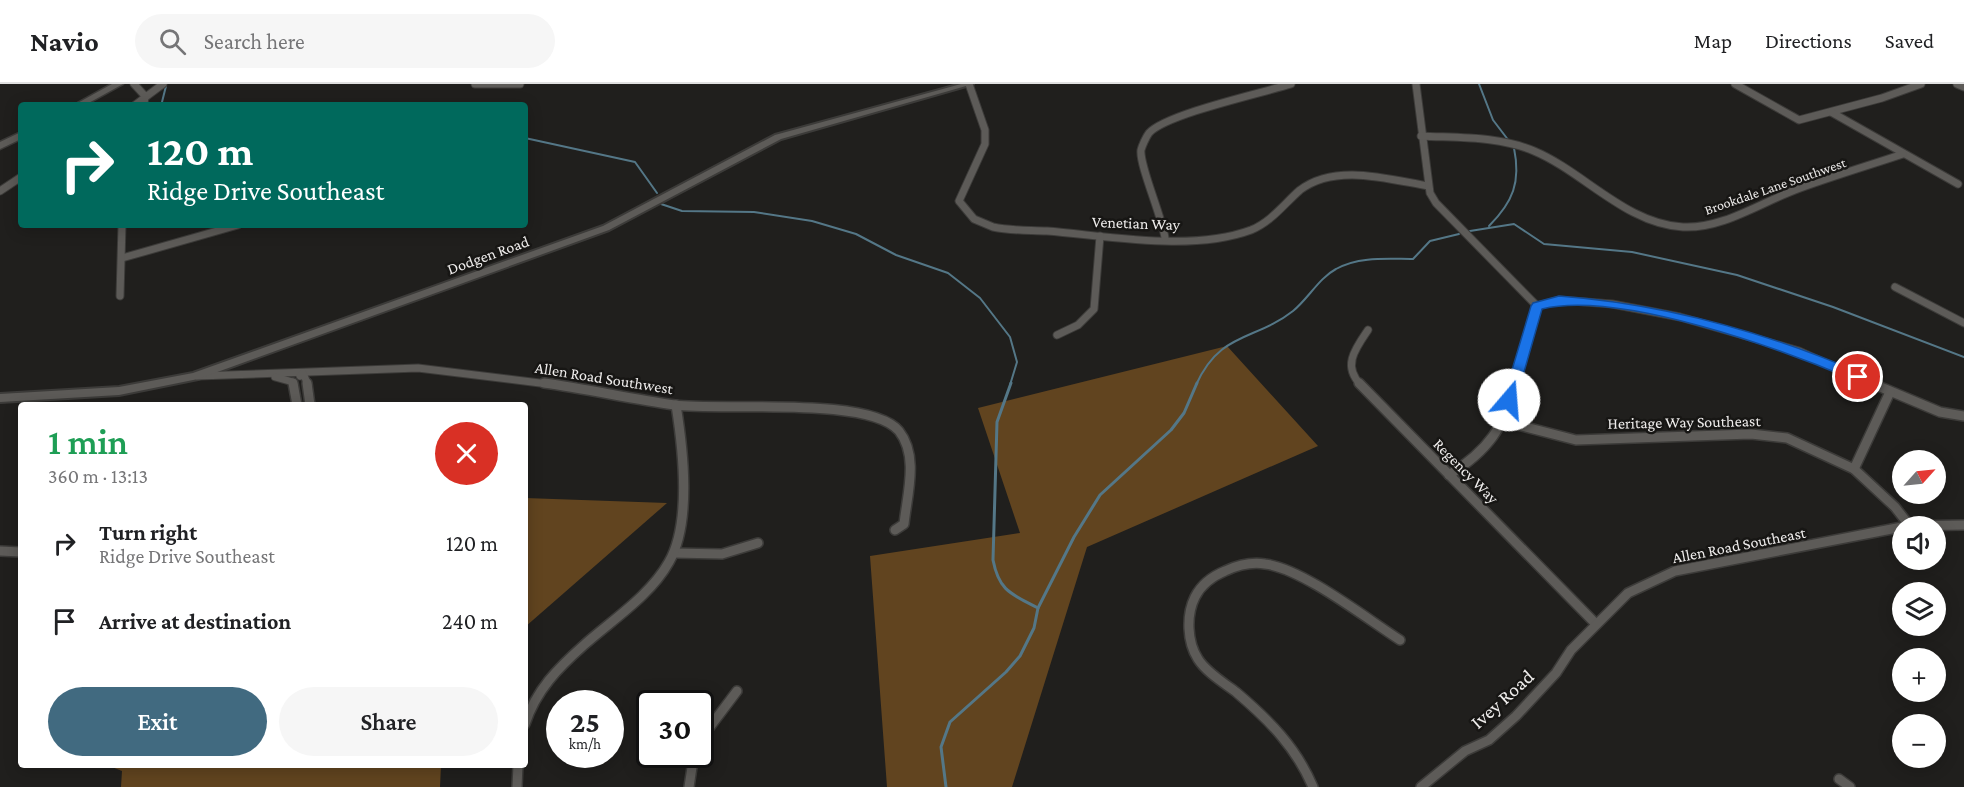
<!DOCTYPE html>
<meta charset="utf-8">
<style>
:root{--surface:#fff;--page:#f6f6f6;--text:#202124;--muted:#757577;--line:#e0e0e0;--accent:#416a80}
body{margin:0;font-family:"Crimson Pro",serif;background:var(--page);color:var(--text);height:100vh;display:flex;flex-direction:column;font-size:22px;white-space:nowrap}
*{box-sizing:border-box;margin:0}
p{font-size:20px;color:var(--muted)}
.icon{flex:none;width:33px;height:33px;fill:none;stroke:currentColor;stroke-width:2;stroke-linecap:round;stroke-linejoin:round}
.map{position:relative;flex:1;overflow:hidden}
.sheet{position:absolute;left:18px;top:318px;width:510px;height:366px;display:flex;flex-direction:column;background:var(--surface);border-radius:6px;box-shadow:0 3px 15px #0003}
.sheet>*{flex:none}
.banner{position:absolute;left:18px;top:18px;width:510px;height:126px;border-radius:6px;box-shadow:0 3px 15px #0003;background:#00695c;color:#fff;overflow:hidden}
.needle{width:39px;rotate:63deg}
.tools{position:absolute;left:1892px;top:366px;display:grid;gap:12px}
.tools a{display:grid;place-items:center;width:54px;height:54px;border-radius:50%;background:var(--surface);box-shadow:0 3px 15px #0003;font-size:30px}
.speed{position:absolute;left:546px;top:606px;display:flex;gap:12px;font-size:30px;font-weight:700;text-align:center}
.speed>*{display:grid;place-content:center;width:78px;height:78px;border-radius:50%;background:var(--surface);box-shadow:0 3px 15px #0003;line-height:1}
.speed small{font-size:15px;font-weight:400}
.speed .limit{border:3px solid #111;border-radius:9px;background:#fff;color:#111}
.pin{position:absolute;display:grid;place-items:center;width:51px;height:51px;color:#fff;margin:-26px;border:3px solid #fff;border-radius:50%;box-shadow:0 2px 6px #0007}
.me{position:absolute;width:66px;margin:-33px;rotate:18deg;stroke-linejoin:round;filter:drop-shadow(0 0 4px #0008)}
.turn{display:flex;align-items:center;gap:21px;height:126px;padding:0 30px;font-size:27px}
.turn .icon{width:78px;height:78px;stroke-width:2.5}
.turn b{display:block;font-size:42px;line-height:51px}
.round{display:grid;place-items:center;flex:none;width:63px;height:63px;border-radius:32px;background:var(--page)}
.summary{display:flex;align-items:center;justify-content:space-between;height:102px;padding:0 30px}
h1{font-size:36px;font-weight:600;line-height:45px;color:#1e9e55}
.cta{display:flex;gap:12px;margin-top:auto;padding:12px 30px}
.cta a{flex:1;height:69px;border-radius:36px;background:var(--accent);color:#fff;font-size:24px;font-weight:600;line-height:69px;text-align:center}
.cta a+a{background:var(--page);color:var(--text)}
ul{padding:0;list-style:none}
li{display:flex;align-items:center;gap:18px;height:78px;padding:0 30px}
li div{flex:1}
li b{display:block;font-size:22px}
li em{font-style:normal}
header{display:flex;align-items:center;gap:36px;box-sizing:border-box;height:84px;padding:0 30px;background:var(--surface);border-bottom:2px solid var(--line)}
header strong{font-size:28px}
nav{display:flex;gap:33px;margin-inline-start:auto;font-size:21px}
.search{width:420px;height:54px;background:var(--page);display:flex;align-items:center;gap:15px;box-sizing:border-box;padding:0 21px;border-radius:33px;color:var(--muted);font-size:22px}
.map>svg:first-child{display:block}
</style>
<header>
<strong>Navio</strong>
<div class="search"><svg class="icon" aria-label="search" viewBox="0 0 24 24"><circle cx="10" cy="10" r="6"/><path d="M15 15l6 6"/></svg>Search here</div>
<nav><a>Map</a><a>Directions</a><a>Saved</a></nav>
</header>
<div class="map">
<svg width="1964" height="703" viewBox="0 0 1964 703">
<rect width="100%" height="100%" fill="#201f1d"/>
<g fill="#61441f">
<path d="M1227 262 1318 362 1087 463 1012 703H887L870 472 1020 449 978 324Z"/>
<path d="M525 414 667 419 525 543Z"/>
<path d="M115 681H441L440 703H121L122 687 112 683Z"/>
</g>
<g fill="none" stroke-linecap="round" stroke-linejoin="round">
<g stroke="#547787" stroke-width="2">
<path d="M1479 0 1493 36 1509 57"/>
<path d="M162 18 166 2"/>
<path d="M525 54 635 78 657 109"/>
<path d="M661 120 682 127 754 128 812 137 856 150 896 171 948 189 980 214 1010 253 1017 278 1010 301"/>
<path d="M1489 142C1513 118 1521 98 1514 64"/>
<path d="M1470 147 1514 140 1544 160 1632 168 1737 191 1833 223 1964 273"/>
<path d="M1196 301C1220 247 1255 257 1293 227 1308 215 1319 194 1336 185 1359 172 1388 175 1413 175L1430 157 1459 150"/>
</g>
<g stroke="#547787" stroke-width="3">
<path d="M1011 299 997 338 993 476C999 507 1011 510 1038 524"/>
<path d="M946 703 941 663 950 638 1006 588 1020 572 1034 544 1038 524 1074 453 1100 411 1171 346 1184 329 1197 299"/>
</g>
<defs>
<g id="minor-far1">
<path d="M134 0 145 12 144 21"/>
<path d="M475 0H520"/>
<path d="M969 0 985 46V60L959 117 974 135 993 143C1011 147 1029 146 1047 147 1109 152 1192 168 1251 146 1271 138 1284 120 1300 106 1335 79 1388 95 1428 102"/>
<path d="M1416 0 1430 109 1436 119 1537 222 1516 301"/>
<path d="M1735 0 1799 36 1882 14 1921 0"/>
<path d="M1957 0 1964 3"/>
<path d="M135 21 163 0"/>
<path d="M1831 28 1958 100"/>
<path d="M1421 52C1458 54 1499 52 1534 67 1584 88 1626 140 1683 143 1722 145 1760 119 1795 106 1830 93 1867 82 1903 70"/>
<path d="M0 107 21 93"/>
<path d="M1165 154C1162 132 1139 81 1141 66 1142 62 1146 53 1149 49 1166 30 1262 9 1291 0"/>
<path d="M122 174 238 141"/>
<path d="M1895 203 1964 239"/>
<path d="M120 212 122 141"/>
<path d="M1537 222 1559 216 1612 220 1680 233 1799 267 1874 301"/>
<path d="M1057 251 1078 241 1094 225 1100 152"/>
<path d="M198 292 418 284 556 301"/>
<path d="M300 292 303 289 308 301"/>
<path d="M275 293 293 298 294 301"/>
<path d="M1361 301C1342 282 1355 265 1368 246"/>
</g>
<g id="minor">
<path d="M293 299 297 321"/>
<path d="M307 299 310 321"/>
<path d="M544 299C588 305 631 315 675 321 722 327 870 312 899 347 919 372 907 411 904 440L895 446"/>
<path d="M1359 299 1596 540"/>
<path d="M1871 299 1940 328 1964 332"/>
<path d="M1502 337 1576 356 1751 350 1787 354 1854 385 1895 423 1909 441"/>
<path d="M1854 385 1890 308"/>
<path d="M1449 391C1489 366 1503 344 1517 299"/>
<path d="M1905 442 1964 441"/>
<path d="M0 467 21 468"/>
<path d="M674 469 722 470 758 459"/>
<path d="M525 640C536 606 558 584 584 561 612 536 650 512 669 478 692 438 683 365 676 321"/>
<path d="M700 656 737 607"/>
<path d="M1839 695 1850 703"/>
<path d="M517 703 518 681"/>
<path d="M689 703 694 670"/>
<path d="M1313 703C1296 663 1269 636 1236 608 1224 599 1206 588 1198 575 1187 558 1186 531 1195 513 1201 501 1213 492 1225 487 1238 481 1252 478 1265 480 1302 484 1367 535 1400 556"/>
<path d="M1421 703 1465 667 1489 656 1516 632 1556 589 1571 566 1628 509 1675 487 1902 443"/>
</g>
<path id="tertiary" d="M961 0H973L781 55 609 146 198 295 119 311 0 318V310L119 303 193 289 603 142 775 51Z"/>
<g id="secondary">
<path d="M112 0H123L85 21H74Z"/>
<path d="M21 48V55L0 65V58Z"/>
</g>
</defs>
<use href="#minor-far1" stroke="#3c3b39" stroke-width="9"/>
<use href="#minor" stroke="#3c3b39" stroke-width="12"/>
<use href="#tertiary" stroke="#3c3b39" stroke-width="4"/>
<use href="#secondary" stroke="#3c3b39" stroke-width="3"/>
<use href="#minor-far1" stroke="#5d5b58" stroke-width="7"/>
<use href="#minor" stroke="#5d5b58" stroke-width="9"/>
<use href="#tertiary" fill="#5d5b58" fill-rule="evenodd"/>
<use href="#secondary" fill="#5d5b58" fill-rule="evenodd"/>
</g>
<path fill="#1a73e8" stroke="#114b97" stroke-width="1.5" d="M1559 212C1665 220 1766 248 1863 290L1865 293 1863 296H1854C1781 265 1619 206 1542 225L1516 316 1509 321 1505 320 1503 316 1531 222 1533 219Z"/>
<g text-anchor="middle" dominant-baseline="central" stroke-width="5" stroke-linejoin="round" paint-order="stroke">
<g font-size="14" fill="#efedec" stroke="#171614">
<text transform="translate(1775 102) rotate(-19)">Brookdale Lane Southwest</text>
</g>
<g font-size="16" fill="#efedec" stroke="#171614">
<text transform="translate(1136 139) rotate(2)">Venetian Way</text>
<text transform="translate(488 171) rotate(-20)">Dodgen Road</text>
<text transform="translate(604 294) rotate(9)">Allen Road Southwest</text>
<text transform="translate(1684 338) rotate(-1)">Heritage Way Southeast</text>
<text transform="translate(1466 387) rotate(45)">Regency Way</text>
<text transform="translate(1739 461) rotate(-11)">Allen Road Southeast</text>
</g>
<g font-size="20" fill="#efedec" stroke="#171614">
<text transform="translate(1502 615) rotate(-42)">Ivey Road</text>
</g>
</g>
</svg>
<div class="tools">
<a><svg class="needle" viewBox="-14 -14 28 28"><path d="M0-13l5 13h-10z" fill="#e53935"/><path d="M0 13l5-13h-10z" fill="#757577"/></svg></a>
<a><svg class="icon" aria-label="sound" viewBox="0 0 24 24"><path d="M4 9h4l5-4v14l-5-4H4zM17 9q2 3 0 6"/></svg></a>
<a><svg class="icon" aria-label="layers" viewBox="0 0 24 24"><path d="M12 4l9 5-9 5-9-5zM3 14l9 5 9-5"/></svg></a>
<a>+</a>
<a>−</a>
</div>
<div class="speed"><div>25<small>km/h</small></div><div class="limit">30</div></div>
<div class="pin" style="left:1858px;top:293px;background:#d93025"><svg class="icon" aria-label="arrive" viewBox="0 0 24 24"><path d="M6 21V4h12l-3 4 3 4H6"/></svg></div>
<svg class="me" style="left:1509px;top:316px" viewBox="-20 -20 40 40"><circle r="19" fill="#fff"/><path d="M0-13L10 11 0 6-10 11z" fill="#1a73e8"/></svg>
<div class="banner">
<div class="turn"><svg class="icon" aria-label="right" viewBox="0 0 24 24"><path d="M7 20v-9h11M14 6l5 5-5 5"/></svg><div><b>120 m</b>Ridge Drive Southeast</div></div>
</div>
<section class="sheet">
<div class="summary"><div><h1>1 min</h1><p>360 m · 13:13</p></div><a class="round" style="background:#d93025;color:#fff"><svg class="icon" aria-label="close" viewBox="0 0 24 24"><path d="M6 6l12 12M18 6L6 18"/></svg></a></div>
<ul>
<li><svg class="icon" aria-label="right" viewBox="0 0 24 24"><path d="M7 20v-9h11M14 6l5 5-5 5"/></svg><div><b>Turn right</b><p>Ridge Drive Southeast</p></div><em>120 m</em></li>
<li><svg class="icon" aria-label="arrive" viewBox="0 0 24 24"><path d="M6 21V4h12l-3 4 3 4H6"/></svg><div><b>Arrive at destination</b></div><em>240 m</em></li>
</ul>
<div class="cta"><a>Exit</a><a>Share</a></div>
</section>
</div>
